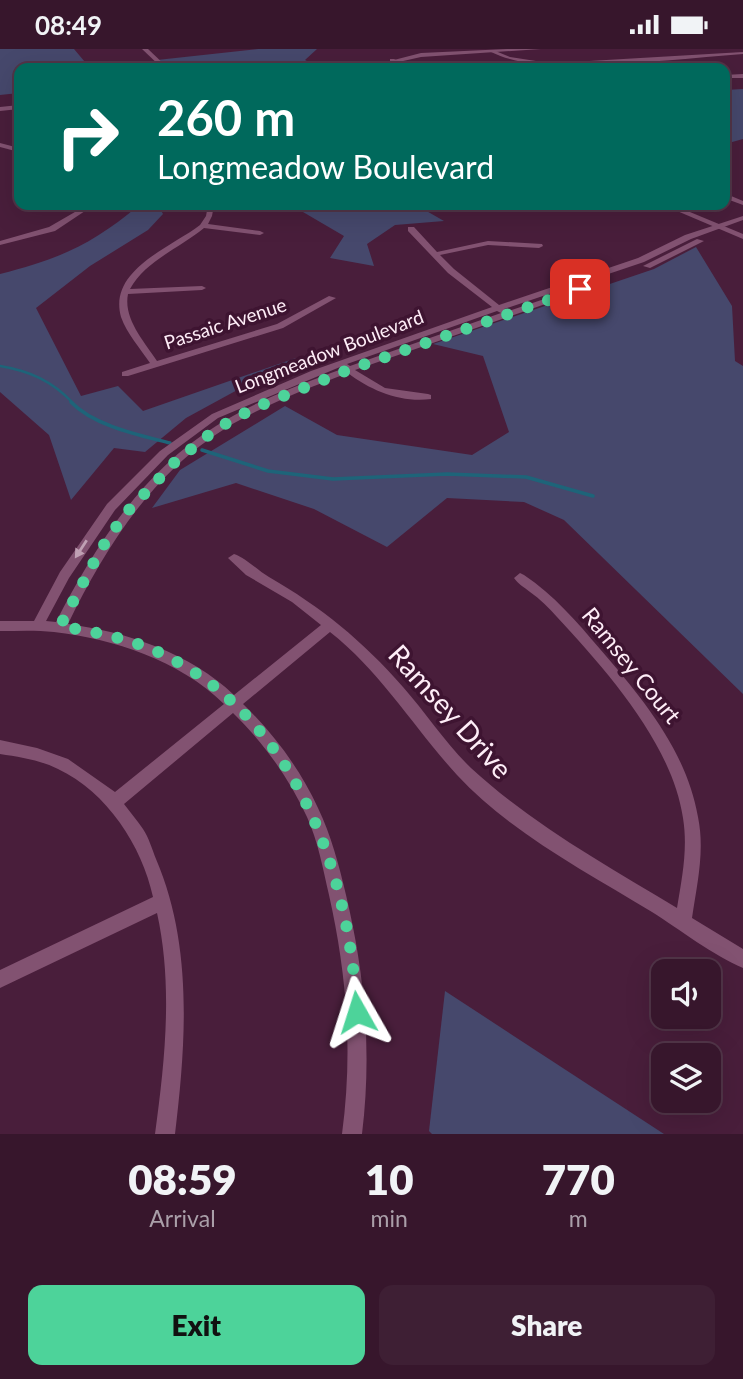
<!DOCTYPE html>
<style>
:root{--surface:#37162c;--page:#3e1f34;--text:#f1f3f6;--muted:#aa9fa9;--line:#513548;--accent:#4dd39a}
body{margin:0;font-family:Lato,sans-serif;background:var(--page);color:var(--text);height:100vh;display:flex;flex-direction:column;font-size:26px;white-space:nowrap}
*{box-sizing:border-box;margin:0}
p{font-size:23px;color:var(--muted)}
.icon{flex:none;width:38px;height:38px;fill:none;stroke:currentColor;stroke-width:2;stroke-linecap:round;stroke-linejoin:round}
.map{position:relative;height:1085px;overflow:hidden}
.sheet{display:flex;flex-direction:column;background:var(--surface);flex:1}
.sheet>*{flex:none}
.hud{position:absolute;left:14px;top:14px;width:716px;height:147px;border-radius:14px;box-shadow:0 7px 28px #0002,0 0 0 2px var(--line);background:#00695c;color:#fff;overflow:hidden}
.controls{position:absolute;left:651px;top:910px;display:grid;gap:14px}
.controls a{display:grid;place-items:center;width:70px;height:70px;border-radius:14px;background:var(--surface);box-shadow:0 7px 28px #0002,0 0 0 2px var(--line);font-size:35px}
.pin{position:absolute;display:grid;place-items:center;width:60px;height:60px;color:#fff;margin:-30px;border-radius:14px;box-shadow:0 4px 10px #0006}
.me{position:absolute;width:77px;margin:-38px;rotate:354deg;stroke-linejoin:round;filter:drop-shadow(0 0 5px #0008)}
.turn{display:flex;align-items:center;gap:24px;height:147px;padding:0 28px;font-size:32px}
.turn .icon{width:91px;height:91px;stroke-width:2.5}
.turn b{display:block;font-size:49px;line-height:60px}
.eta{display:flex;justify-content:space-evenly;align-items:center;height:119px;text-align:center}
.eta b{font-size:42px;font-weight:800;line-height:49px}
.primary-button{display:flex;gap:14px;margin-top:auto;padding:14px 28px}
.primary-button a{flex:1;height:80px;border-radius:14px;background:var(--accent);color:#111;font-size:28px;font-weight:800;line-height:80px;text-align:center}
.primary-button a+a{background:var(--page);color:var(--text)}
.status{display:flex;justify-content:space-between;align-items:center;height:49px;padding:0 35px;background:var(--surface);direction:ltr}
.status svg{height:19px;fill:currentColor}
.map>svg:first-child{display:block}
</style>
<div class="status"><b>08:49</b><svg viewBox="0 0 49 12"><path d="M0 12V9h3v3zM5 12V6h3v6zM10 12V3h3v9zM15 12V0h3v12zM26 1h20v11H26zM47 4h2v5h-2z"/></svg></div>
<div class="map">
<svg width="743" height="1085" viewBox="0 0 743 1085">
<rect width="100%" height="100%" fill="#491e3b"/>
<g fill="#46486c">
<path d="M0 0H74L90 19H19V44L0 46Z"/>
<path d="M258 0H317L305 11 320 19H165L157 11Z"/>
<path d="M743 40V90L725 95V41Z"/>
<path d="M139 156H158L163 165 148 181 90 217 36 259 81 347 118 337 143 362 296 309 186 369 145 403 114 399 71 451 49 386 0 343V225C59 210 92 196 139 156Z"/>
<path d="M291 156H416L444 172 395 176 367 195 374 217 330 209 344 187Z"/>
<path d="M696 198 732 257 735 312 743 317V645L564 471 524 453 447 449 387 498 314 460 236 434 152 459 180 421 285 357 337 386 472 406 509 383 483 307 433 295 654 220Z"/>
<path d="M445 942 664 1085H432L429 1082Z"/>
</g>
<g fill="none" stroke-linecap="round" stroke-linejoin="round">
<path stroke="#1e6479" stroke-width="2.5" d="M0 317C30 322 52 332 73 354"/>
<g stroke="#1e6479" stroke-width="3.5">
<path d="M71 353C94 377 139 386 170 394"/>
<path d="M202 401 268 422 333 430 447 425 526 428 593 447"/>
</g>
<g fill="#825271" fill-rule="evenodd">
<path d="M493 1 510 8 536 12 572 13 743 3V5C694 9 646 14 597 15 562 16 524 19 491 3Z"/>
<path d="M390 10H394L413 19H407L390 12Z"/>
<path d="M743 25V29H724V26Z"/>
<path d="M19 56V60L0 62V58Z"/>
<path d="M0 94 19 99V103L0 98Z"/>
<path d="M724 144 743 152V156L724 149Z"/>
<path d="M87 156H94L55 182 0 196V192L49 178Z"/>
<path d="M208 156H214L212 167 208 175 260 182 264 184 260 186 204 179C180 199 145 212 130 240L202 237 206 239 202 241 128 245C123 270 145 293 157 312L277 275 329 247 336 249 283 279 128 327H122V323L150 314C140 299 127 285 121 268 108 221 170 199 200 176L206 167Z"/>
<path d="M743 167V171L691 190 644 213 504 260 506 263 577 239H580V243L355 321 385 339 428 345 431 346V350C402 354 371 342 348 324 306 340 264 356 226 379 152 424 105 499 68 575 127 583 190 604 234 646L321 576 292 553 246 526 228 509 234 505C246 509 257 521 269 528 321 558 363 592 403 638 426 664 446 695 471 719 533 776 606 816 677 859 682 829 688 800 683 769 672 695 607 622 557 568 549 559 540 550 530 543 524 538 518 535 514 529L520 524 524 526C554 546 577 573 600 600 643 650 686 701 698 768 705 802 697 835 692 869L743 900V919C714 907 679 880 652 863 585 822 511 784 457 726 414 679 381 623 330 583L243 655C274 685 300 720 318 759 331 786 339 816 346 846 365 926 372 1003 362 1085H342C353 1003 347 926 329 846 323 820 318 792 307 768 289 729 264 694 233 664L124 755C130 763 137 771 143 780 149 789 152 800 156 810 193 896 186 994 175 1085H155C165 1012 173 936 157 864L0 939V921L153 848C142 797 107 743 58 720 40 711 20 708 0 705V691L37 699 68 710 115 743 224 655C179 611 114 590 54 583 36 581 18 582 0 582V572H34L60 523 107 455 160 402 212 365 311 322 492 258 448 224 408 182V178H414L437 203 488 192 542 195 543 197 539 199 488 196 440 206 454 220 499 256 638 209 685 186ZM497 262 501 264 350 317 347 315ZM340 318 342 320C299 336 255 352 216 377 142 423 95 497 56 573L46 572 69 529 115 461 168 406 218 369Z"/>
<path d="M697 190 704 192 650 219 643 217Z"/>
</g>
<g fill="#825271" fill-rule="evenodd">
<path d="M142 0H148L168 19H162Z"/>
<path d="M507 0H541L421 8 372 19H363L421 4Z"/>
<path d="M663 156H673L743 185V190Z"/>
</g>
</g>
<defs><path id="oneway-solid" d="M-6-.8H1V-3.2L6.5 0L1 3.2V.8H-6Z" transform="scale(1.75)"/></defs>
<use fill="#c0a0b4" href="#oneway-solid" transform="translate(81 500) rotate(123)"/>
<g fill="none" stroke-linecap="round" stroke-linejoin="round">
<path stroke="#4dd39a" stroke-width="12" stroke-dasharray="0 21.6" d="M357 963C349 821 295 667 158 603 127 589 94 583 60 577L101 500 125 465 174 414 216 380 254 359 348 321 580 240"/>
</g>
<g text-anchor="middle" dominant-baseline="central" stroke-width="7" stroke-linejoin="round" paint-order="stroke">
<g font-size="19" fill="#feedf7" stroke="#3e1431">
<text transform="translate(225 274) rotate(-18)">Passaic Avenue</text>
<text transform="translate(329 302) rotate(-21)">Longmeadow Boulevard</text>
</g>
<g font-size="23" fill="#feedf7" stroke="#3e1431">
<text transform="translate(632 616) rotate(51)">Ramsey Court</text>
</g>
<g font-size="28" fill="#feedf7" stroke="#3e1431">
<text transform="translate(451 662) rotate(48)">Ramsey Drive</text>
</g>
</g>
</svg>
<div class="controls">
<a><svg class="icon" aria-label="sound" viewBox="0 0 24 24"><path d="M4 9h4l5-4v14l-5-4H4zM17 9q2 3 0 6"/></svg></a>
<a><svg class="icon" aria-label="layers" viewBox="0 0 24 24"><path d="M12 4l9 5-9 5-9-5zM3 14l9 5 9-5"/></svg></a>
</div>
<div class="pin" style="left:580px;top:240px;background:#d93025"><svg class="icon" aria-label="arrive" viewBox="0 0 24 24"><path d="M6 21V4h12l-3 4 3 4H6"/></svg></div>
<svg class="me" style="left:357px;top:963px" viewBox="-20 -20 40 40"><path d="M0-17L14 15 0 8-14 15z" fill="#4dd39a" stroke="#fff" stroke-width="4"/></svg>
<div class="hud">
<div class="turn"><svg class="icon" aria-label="right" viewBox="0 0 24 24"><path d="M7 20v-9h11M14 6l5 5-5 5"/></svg><div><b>260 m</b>Longmeadow Boulevard</div></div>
</div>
</div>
<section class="sheet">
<div class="eta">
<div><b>08:59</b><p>Arrival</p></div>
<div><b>10</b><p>min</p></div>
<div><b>770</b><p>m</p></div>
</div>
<div class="primary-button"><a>Exit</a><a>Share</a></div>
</section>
